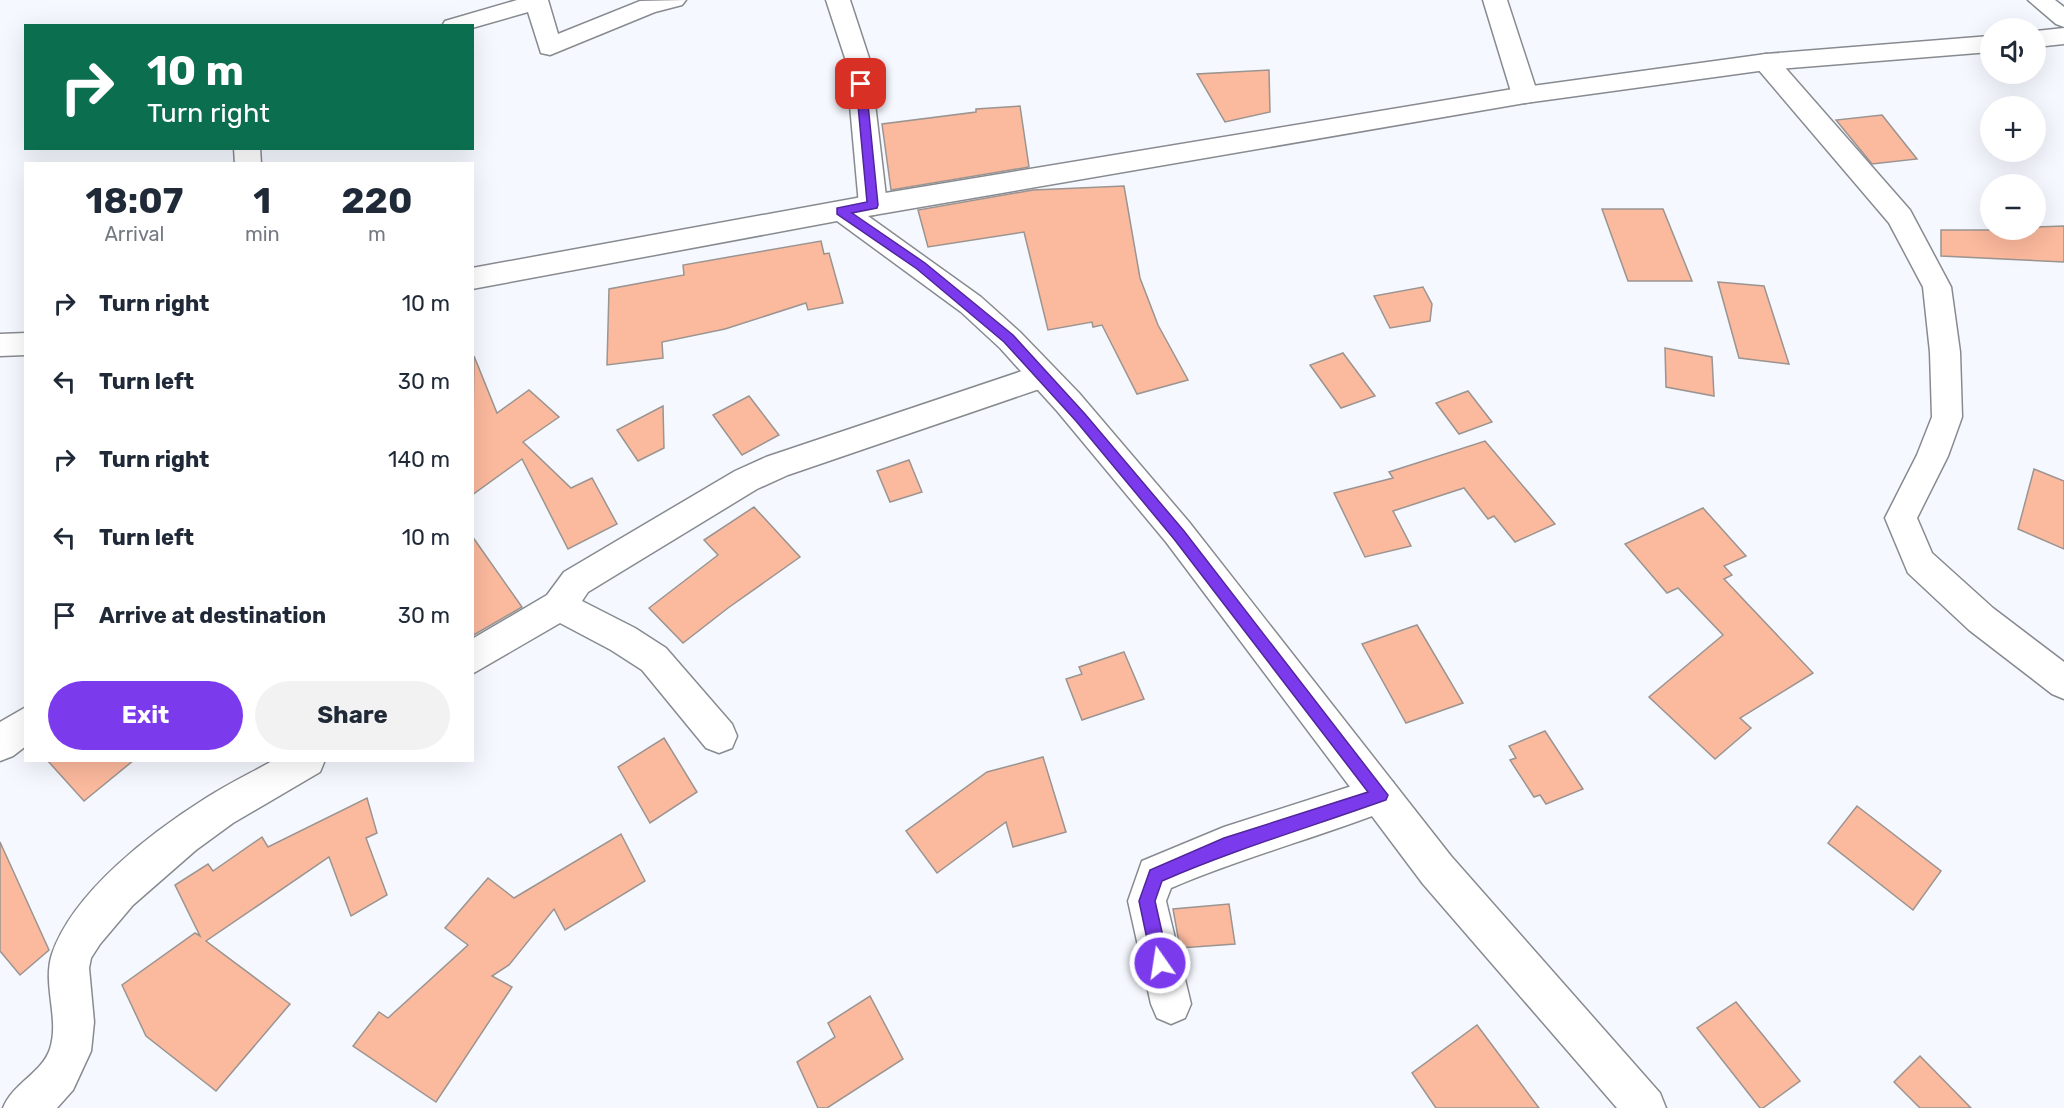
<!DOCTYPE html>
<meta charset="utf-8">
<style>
:root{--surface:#fff;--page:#f2f2f3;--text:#1f2937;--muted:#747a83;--accent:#7c3aed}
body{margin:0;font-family:Rubik,sans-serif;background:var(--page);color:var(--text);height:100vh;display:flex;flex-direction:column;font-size:22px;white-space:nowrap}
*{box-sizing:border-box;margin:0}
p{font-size:20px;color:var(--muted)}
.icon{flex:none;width:33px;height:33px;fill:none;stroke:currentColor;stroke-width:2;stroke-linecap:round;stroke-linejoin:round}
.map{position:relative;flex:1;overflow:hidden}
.panel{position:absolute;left:24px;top:162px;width:450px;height:600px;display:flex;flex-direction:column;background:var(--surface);border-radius:0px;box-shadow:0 6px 24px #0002}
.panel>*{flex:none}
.top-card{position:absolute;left:24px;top:24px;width:450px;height:126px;border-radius:0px;box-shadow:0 6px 24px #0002;background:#0b6e4f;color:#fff;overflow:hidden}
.tools{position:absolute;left:1980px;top:18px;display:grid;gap:12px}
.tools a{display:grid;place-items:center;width:66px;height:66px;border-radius:50%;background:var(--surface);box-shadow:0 6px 24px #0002;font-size:30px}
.pin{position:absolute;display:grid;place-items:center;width:51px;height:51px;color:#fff;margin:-26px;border-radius:12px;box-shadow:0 3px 9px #0006}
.me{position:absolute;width:66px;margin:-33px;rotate:347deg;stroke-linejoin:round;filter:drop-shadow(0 0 4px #0008)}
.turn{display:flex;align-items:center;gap:21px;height:126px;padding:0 24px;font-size:27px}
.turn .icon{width:78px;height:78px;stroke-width:2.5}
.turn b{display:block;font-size:42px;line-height:51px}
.eta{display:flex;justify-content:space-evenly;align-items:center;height:102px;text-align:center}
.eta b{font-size:36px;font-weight:700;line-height:42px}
.primary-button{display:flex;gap:12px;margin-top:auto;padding:12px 24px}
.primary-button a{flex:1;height:69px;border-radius:36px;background:var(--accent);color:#fff;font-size:24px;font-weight:700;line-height:69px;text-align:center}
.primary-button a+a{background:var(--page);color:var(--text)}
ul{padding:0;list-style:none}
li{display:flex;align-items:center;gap:18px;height:78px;padding:0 24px}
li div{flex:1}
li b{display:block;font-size:22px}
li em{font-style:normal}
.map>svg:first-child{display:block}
</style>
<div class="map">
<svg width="2064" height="1108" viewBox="0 0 2064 1108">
<rect width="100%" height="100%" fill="#f5f9ff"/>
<g fill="#fbb99d" stroke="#9b9491" stroke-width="1.5">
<path d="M1269 70 1270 112 1225 122 1197 74Z"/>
<path d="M1020 106 1029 167 891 190 882 124 976 112V109Z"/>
<path d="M1882 115 1917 159 1872 164 1836 120Z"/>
<path d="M1124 186 1140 278 1158 325 1188 380 1137 394 1102 325 1093 327 1092 322 1048 330 1024 232 928 247 918 210 1033 190Z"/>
<path d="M1602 209H1663L1692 281H1628Z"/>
<path d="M2064 226V262L1941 256V230H2036V227Z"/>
<path d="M821 241 824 254 829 253 843 303 808 310 806 303 725 329 662 342 663 358 607 365 609 289 684 275 683 265Z"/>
<path d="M1718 282 1764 286 1789 364 1739 358Z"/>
<path d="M1423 287 1432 304 1430 321 1390 328 1374 296Z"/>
<path d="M1665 348 1712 357 1714 396 1666 387Z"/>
<path d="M1343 353 1375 396 1341 408 1310 365Z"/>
<path d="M474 356 497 413 529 390 559 417 523 442 571 488 592 478 617 524 568 549 522 459 472 495Z"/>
<path d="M1468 391 1492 422 1459 434 1436 403Z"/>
<path d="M749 396 779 435 742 455 713 415Z"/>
<path d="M663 406 664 448 638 461 617 430Z"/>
<path d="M1485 441 1555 524 1515 542 1494 516 1488 519 1464 488 1393 511 1411 546 1365 557 1334 493 1393 478 1389 472Z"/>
<path d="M909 460 922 492 890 502 877 471Z"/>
<path d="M2034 469 2064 481V549L2018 529Z"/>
<path d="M754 507 800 557 728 608 683 643 649 608 718 555 704 540Z"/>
<path d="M1703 508 1746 556 1724 566 1732 575 1724 579 1813 673 1740 718 1751 728 1715 759 1649 697 1723 635 1678 588 1667 593 1625 544Z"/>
<path d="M472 536 522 607 472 636Z"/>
<path d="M1417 625 1463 703 1406 723 1362 644Z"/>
<path d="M1124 652 1144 699 1082 720 1066 679 1082 674 1079 667Z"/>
<path d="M1545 731 1583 789 1546 804 1540 795 1534 797 1510 760 1516 758 1509 746Z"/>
<path d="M664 738 697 792 650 823 618 767Z"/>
<path d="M1043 757 1066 832 1013 847 1006 822 937 873 906 831 987 772Z"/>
<path d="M47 760H134L84 801Z"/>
<path d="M367 798 377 833 366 838 387 895 351 916 329 857 206 941 290 1004 216 1091 146 1036 122 985 195 933 200 936 175 885 208 864 213 871 262 837 268 847Z"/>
<path d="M1857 806 1941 871 1913 910 1828 843Z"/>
<path d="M621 834 645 881 565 930 554 909 509 965 492 976 512 987 436 1102 353 1046 379 1012 388 1018 468 945 445 928 488 878 514 898Z"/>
<path d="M0 842 49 950 20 975 0 951Z"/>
<path d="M1229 904 1235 944 1180 948 1173 909Z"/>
<path d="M870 996 903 1059 827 1108H818L797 1062 835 1037 828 1023Z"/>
<path d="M1736 1002 1800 1081 1763 1108H1760L1697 1028Z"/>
<path d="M1477 1025 1539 1108H1436L1412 1073Z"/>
<path d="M1920 1056 1971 1108H1920L1894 1082Z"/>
</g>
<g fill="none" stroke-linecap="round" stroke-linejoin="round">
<defs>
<g id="street">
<path d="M517 0H548L558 34 640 1 686 0 682 5 655 12 550 55 541 53 528 12 472 28V26H442L445 21Z"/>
<path d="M826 0H850L870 61 887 205 883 212 873 215 863 212 859 205 846 61Z"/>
<path d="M1483 0H1507L1538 95 1534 101 1525 103 1516 101 1512 95Z"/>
<path d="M2028 0H2055L2064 7V27L2056 24Z"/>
<path d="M1766 54 1775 56 1910 210 1951 287 1960 352 1962 417 1948 456 1917 518 1932 553 1993 608 2064 662V699L2052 694 1969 630 1908 573 1885 518 1917 455 1932 417 1930 352 1923 287 1889 223 1757 68 1754 62 1757 56Z"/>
<path d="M234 148H260L261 164H235Z"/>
<path d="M1043 364 1054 368 1058 376 1054 384 788 475 757 489 588 592 582 601 635 628 666 648 732 724 737 736 732 748 719 753 706 748 642 670 611 650 560 623 472 674V639L547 595 564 572 735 471 766 457Z"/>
<path d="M26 707V746L13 756 0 761V722Z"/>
<path d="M274 760H325L320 772 233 823 196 850 133 905 100 944 91 958 89 968 94 1022 91 1051 73 1090 57 1108H3C13 1083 42 1073 50 1049 60 1018 42 985 52 954 73 892 152 832 206 798 228 784 251 773 274 760Z"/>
<path d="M1380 777 1393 782 1399 795 1393 808C1320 837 1243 857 1171 888L1166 901 1191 1004 1185 1018 1171 1024 1157 1018 1151 1004 1128 901 1142 861 1224 827Z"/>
</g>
<g id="secondary">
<path d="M2064 28V44L2036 47V31Z"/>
<path d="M1990 36V52L1766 70 1525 103 868 216 981 297 1020 332 1079 393 1189 522 1451 856 1660 1093 1666 1108H1617L1423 884 1166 542 1057 411 1000 348 961 312 837 221 472 289V268L873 195 1525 87 1766 54Z"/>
<path d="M26 333V355L0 356V334Z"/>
</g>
</defs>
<use href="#street" stroke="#878b90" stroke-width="3"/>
<use href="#secondary" stroke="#878b90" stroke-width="3"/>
<use href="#street" fill="#fff" fill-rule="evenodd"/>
<use href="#secondary" fill="#fff" fill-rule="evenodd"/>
</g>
<path fill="#7c3aed" stroke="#51269a" stroke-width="1.5" d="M861 80 866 84 878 205 877 208 852 213 925 263 1013 335 1085 414 1184 531 1388 795 1386 800 1380 802C1307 828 1233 850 1162 881L1155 901 1169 963 1166 969 1160 972 1155 969 1152 963 1139 901 1150 870 1224 838 1368 792 1174 539 1076 421 1004 342 917 269 837 214V208L867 202 856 84Z"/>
</svg>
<div class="tools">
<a><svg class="icon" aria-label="sound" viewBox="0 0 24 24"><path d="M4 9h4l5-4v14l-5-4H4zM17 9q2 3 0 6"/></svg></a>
<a>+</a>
<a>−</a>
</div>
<div class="pin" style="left:861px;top:84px;background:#d93025"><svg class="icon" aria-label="arrive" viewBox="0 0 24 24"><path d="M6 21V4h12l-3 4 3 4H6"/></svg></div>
<svg class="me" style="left:1160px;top:963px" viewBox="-20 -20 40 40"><circle r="17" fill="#7c3aed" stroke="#fff" stroke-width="3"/><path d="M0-11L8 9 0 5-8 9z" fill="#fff"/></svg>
<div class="top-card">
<div class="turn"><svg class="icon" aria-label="right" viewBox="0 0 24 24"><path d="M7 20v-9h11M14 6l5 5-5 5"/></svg><div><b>10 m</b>Turn right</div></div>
</div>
<section class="panel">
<div class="eta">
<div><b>18:07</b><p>Arrival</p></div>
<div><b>1</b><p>min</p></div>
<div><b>220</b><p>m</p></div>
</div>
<ul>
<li><svg class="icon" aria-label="right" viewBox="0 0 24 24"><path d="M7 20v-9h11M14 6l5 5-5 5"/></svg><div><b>Turn right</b></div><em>10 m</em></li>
<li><svg class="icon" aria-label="left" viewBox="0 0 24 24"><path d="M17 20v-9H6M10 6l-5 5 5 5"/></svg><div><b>Turn left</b></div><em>30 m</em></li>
<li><svg class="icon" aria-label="right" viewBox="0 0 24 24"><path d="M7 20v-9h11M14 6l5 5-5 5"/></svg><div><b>Turn right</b></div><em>140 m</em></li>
<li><svg class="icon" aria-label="left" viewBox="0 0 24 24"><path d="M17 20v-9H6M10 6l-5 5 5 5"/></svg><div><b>Turn left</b></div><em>10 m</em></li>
<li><svg class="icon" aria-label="arrive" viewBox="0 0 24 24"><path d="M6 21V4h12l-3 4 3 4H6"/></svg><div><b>Arrive at destination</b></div><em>30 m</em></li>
</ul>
<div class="primary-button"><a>Exit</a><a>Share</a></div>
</section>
</div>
